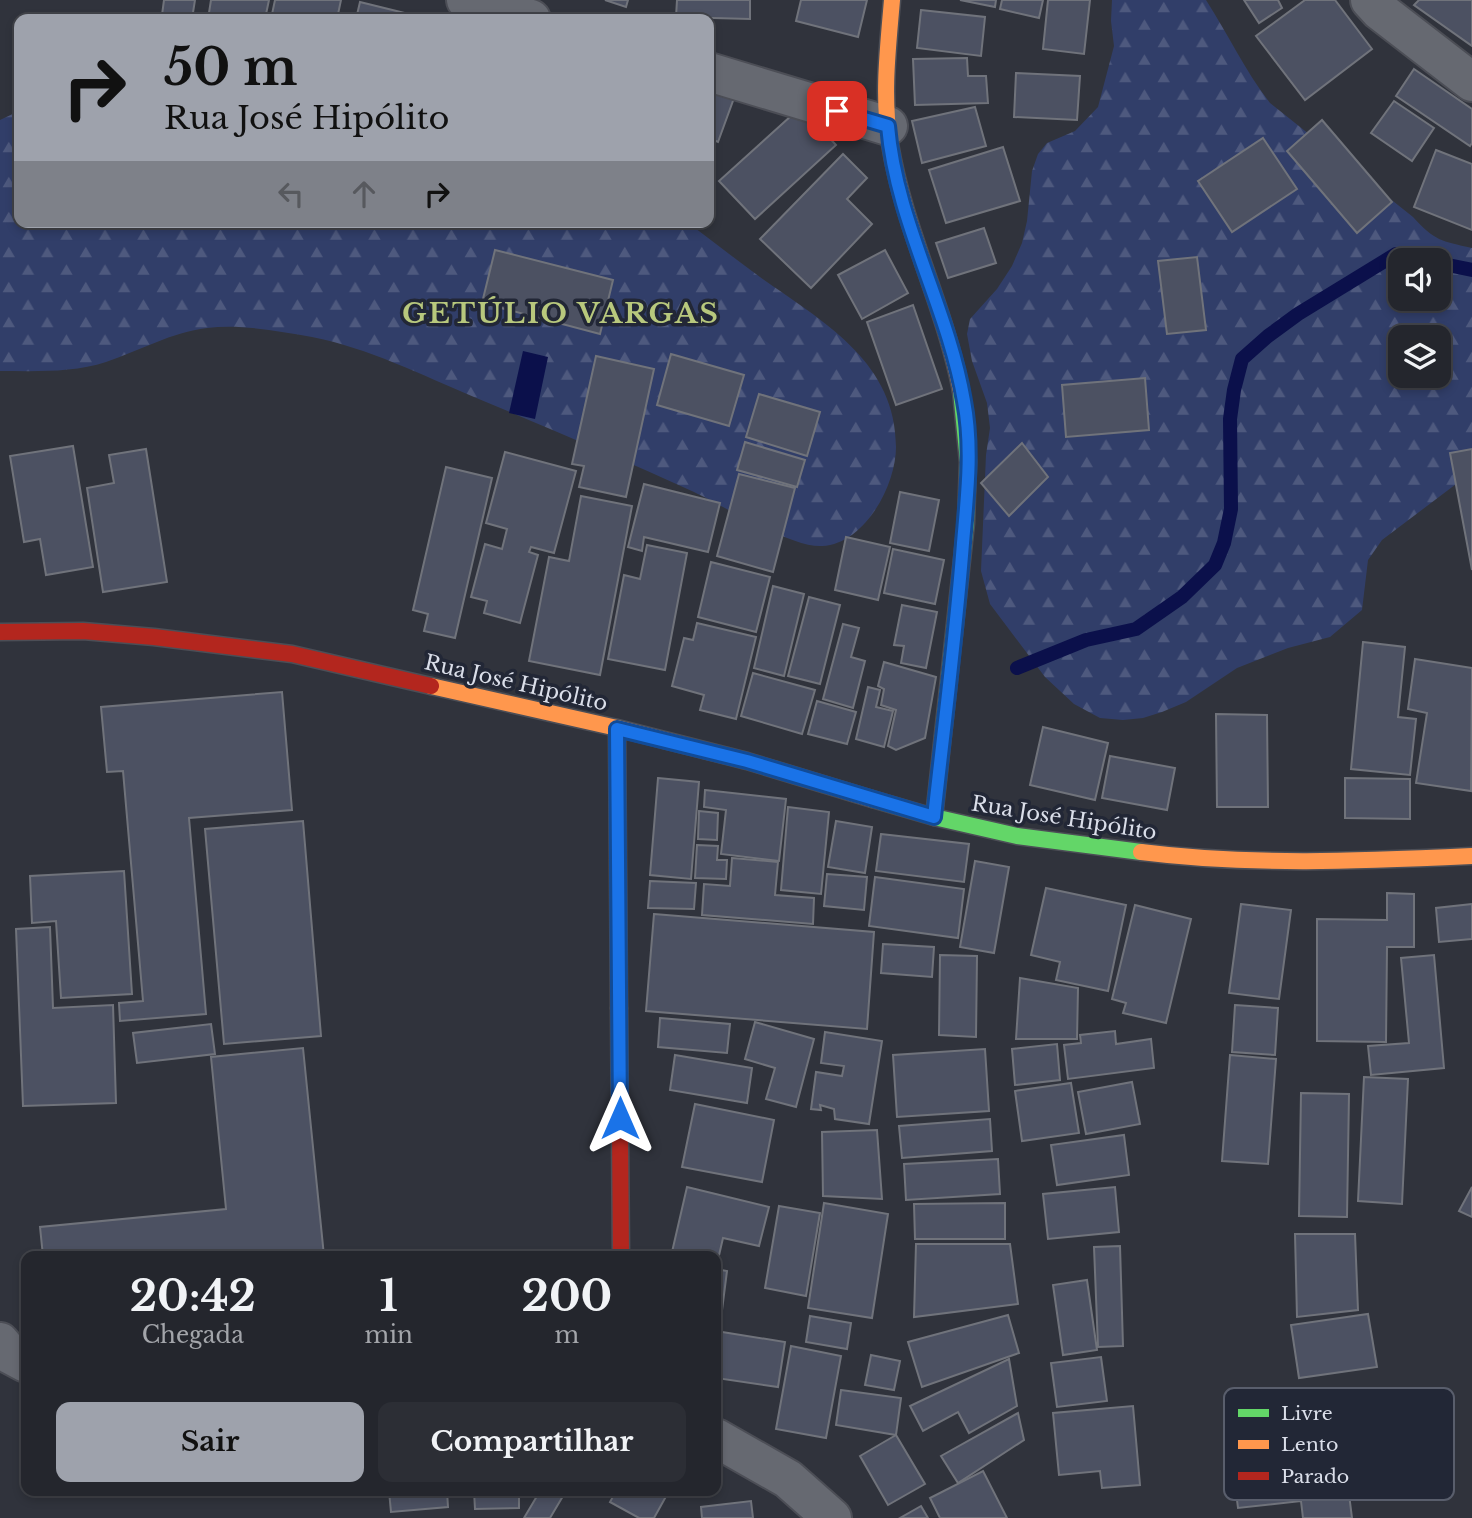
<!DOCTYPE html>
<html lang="pt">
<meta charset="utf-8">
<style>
:root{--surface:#24262d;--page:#2c2e35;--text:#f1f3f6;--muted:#a3a5aa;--line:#414349;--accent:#9ea2ac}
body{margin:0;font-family:"Libre Baskerville",serif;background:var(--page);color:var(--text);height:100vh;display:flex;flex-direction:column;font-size:26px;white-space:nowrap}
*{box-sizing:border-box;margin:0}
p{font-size:23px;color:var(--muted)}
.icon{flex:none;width:38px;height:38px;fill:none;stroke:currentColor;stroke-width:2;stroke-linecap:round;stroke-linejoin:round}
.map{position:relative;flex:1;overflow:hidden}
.side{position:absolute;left:21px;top:1251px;width:700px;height:245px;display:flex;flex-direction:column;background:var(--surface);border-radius:14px;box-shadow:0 4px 10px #0003,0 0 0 2px var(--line)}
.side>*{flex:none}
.banner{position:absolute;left:14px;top:14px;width:700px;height:214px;border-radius:14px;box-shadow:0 4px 10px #0003,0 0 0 2px var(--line);background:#9ea2ac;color:#111;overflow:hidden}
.buttons{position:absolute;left:1388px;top:248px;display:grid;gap:14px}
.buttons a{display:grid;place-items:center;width:63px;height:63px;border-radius:14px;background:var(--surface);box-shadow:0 4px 10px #0003,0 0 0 2px var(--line);font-size:35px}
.pin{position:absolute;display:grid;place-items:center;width:60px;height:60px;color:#fff;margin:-30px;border-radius:14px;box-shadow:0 4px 10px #0006}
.me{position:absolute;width:77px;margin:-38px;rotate:0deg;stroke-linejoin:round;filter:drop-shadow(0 0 5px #0008)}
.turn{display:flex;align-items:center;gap:24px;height:147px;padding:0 35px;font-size:32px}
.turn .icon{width:91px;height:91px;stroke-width:2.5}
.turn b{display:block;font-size:49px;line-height:60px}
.lanes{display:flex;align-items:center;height:66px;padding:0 35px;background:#0003;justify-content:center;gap:35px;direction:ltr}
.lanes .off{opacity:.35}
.eta{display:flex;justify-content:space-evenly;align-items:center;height:119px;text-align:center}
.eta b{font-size:42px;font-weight:800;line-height:49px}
.cta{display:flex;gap:14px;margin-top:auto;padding:14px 35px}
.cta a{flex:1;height:80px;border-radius:14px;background:var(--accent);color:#111;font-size:28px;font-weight:800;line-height:80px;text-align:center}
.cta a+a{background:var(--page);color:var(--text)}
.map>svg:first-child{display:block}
</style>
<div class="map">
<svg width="1472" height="1518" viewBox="0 0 1472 1518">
<defs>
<pattern id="forest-firs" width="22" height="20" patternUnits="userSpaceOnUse" patternTransform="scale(1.75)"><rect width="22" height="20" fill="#313e69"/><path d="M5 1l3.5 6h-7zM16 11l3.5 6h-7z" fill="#4e597e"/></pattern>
</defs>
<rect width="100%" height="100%" fill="#30333c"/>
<g fill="url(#forest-firs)" fill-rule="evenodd">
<path d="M1112 0H1206C1228 34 1245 71 1270 103L1413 217C1435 241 1441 241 1472 248V472L1382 540 1368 560 1362 610 1330 637 1288 648 1237 668 1186 702 1162 712 1143 718 1123 720 1100 718 1074 704 1045 677 990 604 981 571 986 455 990 428 987 403 972 361 967 334 970 319 997 289 1012 266 1022 243 1027 221 1032 171 1038 154 1047 143 1075 131 1098 107 1114 46 1111 21ZM1400 261H1438V299H1400ZM1400 338H1438V376H1400Z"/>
<path d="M19 111V222H687C714 242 740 263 767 282 827 324 896 364 896 447 896 485 865 544 822 546 793 548 723 506 694 492 622 459 548 428 474 397 422 375 368 348 312 337 279 331 241 324 207 328 172 332 139 351 106 362 73 373 34 371 0 371V120Z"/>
</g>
<path fill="#0b104b" d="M523 351 548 357 535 419 509 413Z"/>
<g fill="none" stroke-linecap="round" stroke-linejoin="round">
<g stroke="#0b104b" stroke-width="14">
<path d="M1438 263 1472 270"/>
<path d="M1017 668 1086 640 1136 629 1182 597 1215 565 1224 543 1231 509 1230 419 1234 390 1242 359 1268 336 1298 314 1396 254 1430 261"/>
</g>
</g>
<g fill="#4c5162" stroke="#70737b" stroke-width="2">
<path d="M164 0H195L192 19 162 15Z"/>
<path d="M211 0H269L265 19H208Z"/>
<path d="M275 0H341L337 19H271Z"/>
<path d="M605 0H628L626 7Z"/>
<path d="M677 0H750V19L676 17Z"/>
<path d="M801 0H867L858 37 796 21Z"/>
<path d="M960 0H996L995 7Z"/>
<path d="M1002 0H1043L1039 18 1000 9Z"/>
<path d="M1048 0H1090L1084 54 1043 49Z"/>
<path d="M1244 0H1278L1282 8 1259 23Z"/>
<path d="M1305 0H1335L1372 49 1305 100 1256 36Z"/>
<path d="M1419 0H1472V46L1414 5Z"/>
<path d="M360 2 429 19H356Z"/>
<path d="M921 10 985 17 981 56 917 48Z"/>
<path d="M967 58 968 76H986L988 103 915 105 913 59Z"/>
<path d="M1414 69 1472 109V143L1470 146 1396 96Z"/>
<path d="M1016 73 1080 76 1077 120 1014 117Z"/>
<path d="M709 89 734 98 718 142 709 138Z"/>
<path d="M1394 101 1434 128 1412 161 1371 133Z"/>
<path d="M801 107 836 145 755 219 719 181Z"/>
<path d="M975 107 986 146 922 163 912 121Z"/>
<path d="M1322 120 1392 202 1357 233 1287 151Z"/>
<path d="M1263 138 1297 189 1232 232 1198 181Z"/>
<path d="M1003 147 1020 201 946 223 929 170Z"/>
<path d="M1436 150 1472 164V230L1414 207Z"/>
<path d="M843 154 867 178 847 199 872 224 811 288 760 239Z"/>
<path d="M984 228 996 263 948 278 936 243Z"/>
<path d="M495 250 613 280 600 334 482 303Z"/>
<path d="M885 250 908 293 862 319 838 275Z"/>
<path d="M1197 257 1206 330 1167 334 1158 261Z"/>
<path d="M913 305 942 389 896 405 867 322Z"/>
<path d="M671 354 744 375 729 426 657 405Z"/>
<path d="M596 356 654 369 626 497 579 487 584 466 572 464Z"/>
<path d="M1145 378 1149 430 1066 437 1062 385Z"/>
<path d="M759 394 820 412 807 456 746 437Z"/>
<path d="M745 442 805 460 797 487 737 470Z"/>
<path d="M1022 443 1048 477 1009 516 981 483Z"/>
<path d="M73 446 93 567 46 575 40 539 24 542 10 456Z"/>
<path d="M146 449 167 582 103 592 87 488 114 483 109 455Z"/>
<path d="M1472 449V570L1450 453Z"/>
<path d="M505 452 576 471 554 553 531 547 529 552 538 555 520 623 484 613 487 601 471 597 485 544 502 549 507 529 486 523Z"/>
<path d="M446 467 492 478 455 638 424 631 428 614 413 610Z"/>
<path d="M739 474 795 488 773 572 717 556Z"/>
<path d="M644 484 720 503 708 552 644 537 642 551 628 547Z"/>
<path d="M900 492 939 500 929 551 890 543Z"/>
<path d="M581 496 632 506 600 675 529 661 549 557 569 561Z"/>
<path d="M846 537 890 547 878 600 835 590Z"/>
<path d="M647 545 687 553 665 670 608 659 624 575 640 579Z"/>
<path d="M893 549 944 560 935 604 884 593Z"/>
<path d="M711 562 770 577 756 632 698 617Z"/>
<path d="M773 586 804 594 784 676 754 668Z"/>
<path d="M809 597 840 605 820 684 788 676Z"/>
<path d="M902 605 937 612 926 668 901 663 904 646 894 645Z"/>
<path d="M697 623 756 637 736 719 700 710 704 695 672 686 684 638 693 640Z"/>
<path d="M843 624 859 628 851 657 865 661 853 708 823 699Z"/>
<path d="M1363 642 1405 647 1398 717 1416 719 1410 775 1351 769Z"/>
<path d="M1415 659 1472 668 1471 791 1416 783 1427 713 1408 709Z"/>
<path d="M884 662 936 677 925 738 896 750 888 746 896 710 881 705 884 689 878 686Z"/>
<path d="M753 673 815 690 802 734 741 716Z"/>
<path d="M868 687 880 690 876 707 893 711 884 747 856 739Z"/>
<path d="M282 692 292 810 189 818 206 1014 120 1021 119 1003 143 1001 123 771 107 772 101 707Z"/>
<path d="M817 701 856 712 847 744 808 734Z"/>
<path d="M1216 714 1267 715 1268 807H1217Z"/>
<path d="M1043 727 1108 743 1095 800 1030 785Z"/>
<path d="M1110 756 1175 768 1167 810 1102 798Z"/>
<path d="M658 778 699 782 691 879 650 875Z"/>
<path d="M1345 778 1410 779V819L1345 818Z"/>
<path d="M705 790 786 799 779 861 721 854 726 810 704 807Z"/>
<path d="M788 807 829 812 821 894 781 890Z"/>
<path d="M699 811 718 813 717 840 698 839Z"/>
<path d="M303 821 321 1036 224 1044 205 829Z"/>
<path d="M836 821 872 827 865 873 828 867Z"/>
<path d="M881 834 969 844 964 882 876 871Z"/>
<path d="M697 845 718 846 717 860H727L726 879 695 878Z"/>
<path d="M732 858 778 862 775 895 814 898 813 924 702 915 704 884 730 886Z"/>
<path d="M975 861 1009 867 994 953 960 947Z"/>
<path d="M124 871 132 994 61 998 56 921 32 923 30 876Z"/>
<path d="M827 874 867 877 864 910 824 906Z"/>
<path d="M875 877 964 889 958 938 869 926Z"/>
<path d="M650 881 696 883 694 909 648 908Z"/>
<path d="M1046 888 1126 905 1108 991 1056 980 1060 962 1031 955Z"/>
<path d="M1387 893 1414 894V947H1387L1386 1042 1317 1041V919L1387 920Z"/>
<path d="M1241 904 1291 910 1279 999 1229 993Z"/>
<path d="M1472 904V939L1439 942 1436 908Z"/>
<path d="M1135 905 1191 919 1166 1023 1123 1013 1126 1003 1112 999Z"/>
<path d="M654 914 874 932 867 1029 646 1011Z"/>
<path d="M50 927 53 1008 113 1005 116 1103 23 1106 16 929Z"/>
<path d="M883 944 934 947 932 977 881 973Z"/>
<path d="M940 955 977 956 976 1037 939 1035Z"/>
<path d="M1434 955 1444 1068 1371 1075 1368 1046 1409 1043 1401 958Z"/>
<path d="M1020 978 1078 988 1077 1039H1016Z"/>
<path d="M1235 1005 1278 1008 1275 1055 1232 1052Z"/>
<path d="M660 1018 730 1024 727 1053 658 1047Z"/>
<path d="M755 1022 814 1039 796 1107 766 1099 775 1068 745 1059Z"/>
<path d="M211 1024 215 1054 137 1063 133 1033Z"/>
<path d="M1115 1031 1116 1044 1151 1039 1154 1068 1068 1079 1064 1045 1081 1043 1080 1035Z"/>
<path d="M825 1032 882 1041 869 1124 835 1119 834 1109 820 1105 821 1110 811 1109 816 1072 842 1076 844 1066 821 1063Z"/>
<path d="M1057 1044 1060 1080 1015 1085 1012 1049Z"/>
<path d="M303 1048 324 1256H43L40 1227 226 1209 211 1057Z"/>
<path d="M985 1049 989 1111 897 1117 893 1055Z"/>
<path d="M675 1055 752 1068 747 1103 670 1090Z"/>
<path d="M1230 1055 1276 1059 1268 1164 1222 1161Z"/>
<path d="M1364 1077 1408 1079 1402 1204 1358 1201Z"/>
<path d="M1132 1082 1140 1124 1086 1134 1078 1092Z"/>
<path d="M1071 1083 1079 1133 1022 1141 1015 1091Z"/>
<path d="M1301 1093 1349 1094 1347 1217 1299 1216Z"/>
<path d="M695 1104 774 1120 762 1182 682 1167Z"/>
<path d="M990 1119 992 1151 902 1158 899 1126Z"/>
<path d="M877 1130 882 1199 823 1196 822 1132Z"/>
<path d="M1124 1135 1129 1175 1057 1185 1051 1145Z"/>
<path d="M998 1159 1000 1194 906 1200 904 1164Z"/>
<path d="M687 1187 769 1207 759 1246 723 1238 717 1264 716 1256H687L672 1252Z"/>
<path d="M1115 1187 1119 1232 1048 1239 1043 1194Z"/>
<path d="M1472 1187V1217L1459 1211Z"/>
<path d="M824 1203 888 1214 872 1318 808 1308Z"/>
<path d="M1005 1203V1239H915L914 1204Z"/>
<path d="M779 1206 820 1213 806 1296 765 1288Z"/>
<path d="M1295 1234H1355L1358 1310 1297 1317Z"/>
<path d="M916 1244H1010L1018 1304 914 1317Z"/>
<path d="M1120 1246 1123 1346 1098 1347 1094 1247Z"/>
<path d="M716 1269 727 1271 720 1326H716Z"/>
<path d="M1087 1280 1097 1350 1063 1355 1053 1285Z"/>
<path d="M1368 1314 1377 1367 1299 1378 1291 1325Z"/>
<path d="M1008 1315 1019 1353 922 1387 908 1342Z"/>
<path d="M810 1316 851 1323 847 1349 806 1342Z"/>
<path d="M716 1331 785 1342 778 1387 716 1378Z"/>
<path d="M791 1346 841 1356 826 1438 776 1429Z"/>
<path d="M871 1355 900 1361 894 1390 865 1385Z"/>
<path d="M1101 1357 1107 1401 1057 1407 1051 1363Z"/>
<path d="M1009 1359 1017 1406 969 1433 958 1412 923 1431 910 1406Z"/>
<path d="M841 1390 901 1398 896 1435 836 1425Z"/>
<path d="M1133 1406 1140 1485 1102 1488 1100 1471 1059 1475 1053 1413Z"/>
<path d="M1018 1413 1024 1440 958 1483 941 1456Z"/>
<path d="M1339 1415 1352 1518H1303L1301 1501 1238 1508 1228 1428Z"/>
<path d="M896 1435 925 1484 888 1505 860 1456Z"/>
<path d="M983 1471 1007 1518H940L930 1498Z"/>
<path d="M389 1491H447L448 1507 391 1512Z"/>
<path d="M474 1491H519V1508L475 1509Z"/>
<path d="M540 1491H566L550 1518H524Z"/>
<path d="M616 1491H669L654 1518H639L610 1502Z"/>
<path d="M751 1501 753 1518H702L701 1507Z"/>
<path d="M921 1506 928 1518H900Z"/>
</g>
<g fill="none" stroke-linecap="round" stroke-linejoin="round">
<defs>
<g id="street">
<path d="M466 0 531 19"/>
<path d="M1370 0 1380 11 1472 82"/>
<path d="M709 72 888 126"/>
<path d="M0 1342 11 1355 26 1363"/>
<path d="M716 1438 788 1479 832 1518"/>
</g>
<g id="fast">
<path d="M617 728 619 1008"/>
<path d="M872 799 934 817 1017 836 1141 852"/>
<path d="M934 817 966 523 968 462 961 391"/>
</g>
<g id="slow">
<path d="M892 0C888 48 882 96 890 144 904 229 945 307 961 391"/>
<path d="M431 686 617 728 747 761 872 799"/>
<path d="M1141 852C1251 866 1362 861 1472 856"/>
</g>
<g id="jam">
<path d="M0 632 83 631 154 637 292 654 431 686"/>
<path d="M619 1008 621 1256"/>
</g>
</defs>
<use href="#street" stroke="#4c4e56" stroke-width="42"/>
<use href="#fast" stroke="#4c4e56" stroke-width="19"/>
<use href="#slow" stroke="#4c4e56" stroke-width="19"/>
<use href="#jam" stroke="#4c4e56" stroke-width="19"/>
<use href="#street" stroke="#666971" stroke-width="38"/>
<use href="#fast" stroke="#63d668" stroke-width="16"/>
<use href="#slow" stroke="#ff974d" stroke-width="16"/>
<use href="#jam" stroke="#b3261e" stroke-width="16"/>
</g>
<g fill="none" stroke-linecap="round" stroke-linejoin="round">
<defs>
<path id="route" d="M620 1118 617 729 747 761 934 817C944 726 956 635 963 543 967 496 973 448 964 401 948 307 896 222 888 126L837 111"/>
</defs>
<use href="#route" stroke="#114b97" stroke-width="18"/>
<use href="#route" stroke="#1a73e8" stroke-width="12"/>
</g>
<g text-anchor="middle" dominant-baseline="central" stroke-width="7" stroke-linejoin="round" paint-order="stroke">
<g font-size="21" fill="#dadee9" stroke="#222736">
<text transform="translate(516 683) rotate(13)">Rua José Hipólito</text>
<text transform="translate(1064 818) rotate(9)">Rua José Hipólito</text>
</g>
<g font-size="28" font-weight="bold" letter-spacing="2" fill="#b8c87d" stroke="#222736">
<text x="561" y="313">GETÚLIO VARGAS</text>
</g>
</g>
<rect x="1224" y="1388" width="230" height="112" rx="10" fill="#222736" stroke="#595e6c" stroke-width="2"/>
<rect x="1238" y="1409" width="31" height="8" fill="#63d668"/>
<rect x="1238" y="1440" width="31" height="9" fill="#ff974d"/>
<rect x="1238" y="1472" width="31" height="8" fill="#b3261e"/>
<g font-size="19" fill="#dadee9">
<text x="1281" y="1420">Livre</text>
<text x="1281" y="1451">Lento</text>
<text x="1281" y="1483">Parado</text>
</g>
</svg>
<div class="buttons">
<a><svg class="icon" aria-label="sound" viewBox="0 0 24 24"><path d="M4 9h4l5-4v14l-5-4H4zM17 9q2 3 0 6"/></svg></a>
<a><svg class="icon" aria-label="layers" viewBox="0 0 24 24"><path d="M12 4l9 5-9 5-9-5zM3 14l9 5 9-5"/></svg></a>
</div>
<div class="pin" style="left:837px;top:111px;background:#d93025"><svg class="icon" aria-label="arrive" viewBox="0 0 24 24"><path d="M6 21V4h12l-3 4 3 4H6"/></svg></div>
<svg class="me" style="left:620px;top:1118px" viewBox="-20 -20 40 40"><path d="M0-17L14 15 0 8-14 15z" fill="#1a73e8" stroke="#fff" stroke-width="4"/></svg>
<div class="banner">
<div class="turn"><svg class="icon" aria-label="right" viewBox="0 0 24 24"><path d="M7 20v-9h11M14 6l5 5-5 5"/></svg><div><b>50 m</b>Rua José Hipólito</div></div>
<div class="lanes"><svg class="icon off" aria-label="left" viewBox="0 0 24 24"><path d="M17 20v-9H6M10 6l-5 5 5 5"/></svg><svg class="icon off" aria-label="ahead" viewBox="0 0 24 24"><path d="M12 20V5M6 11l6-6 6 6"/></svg><svg class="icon" aria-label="right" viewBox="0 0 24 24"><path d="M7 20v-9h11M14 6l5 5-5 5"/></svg></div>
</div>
<section class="side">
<div class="eta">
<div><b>20:42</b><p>Chegada</p></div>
<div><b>1</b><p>min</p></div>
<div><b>200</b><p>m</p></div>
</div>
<div class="cta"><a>Sair</a><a>Compartilhar</a></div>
</section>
</div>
